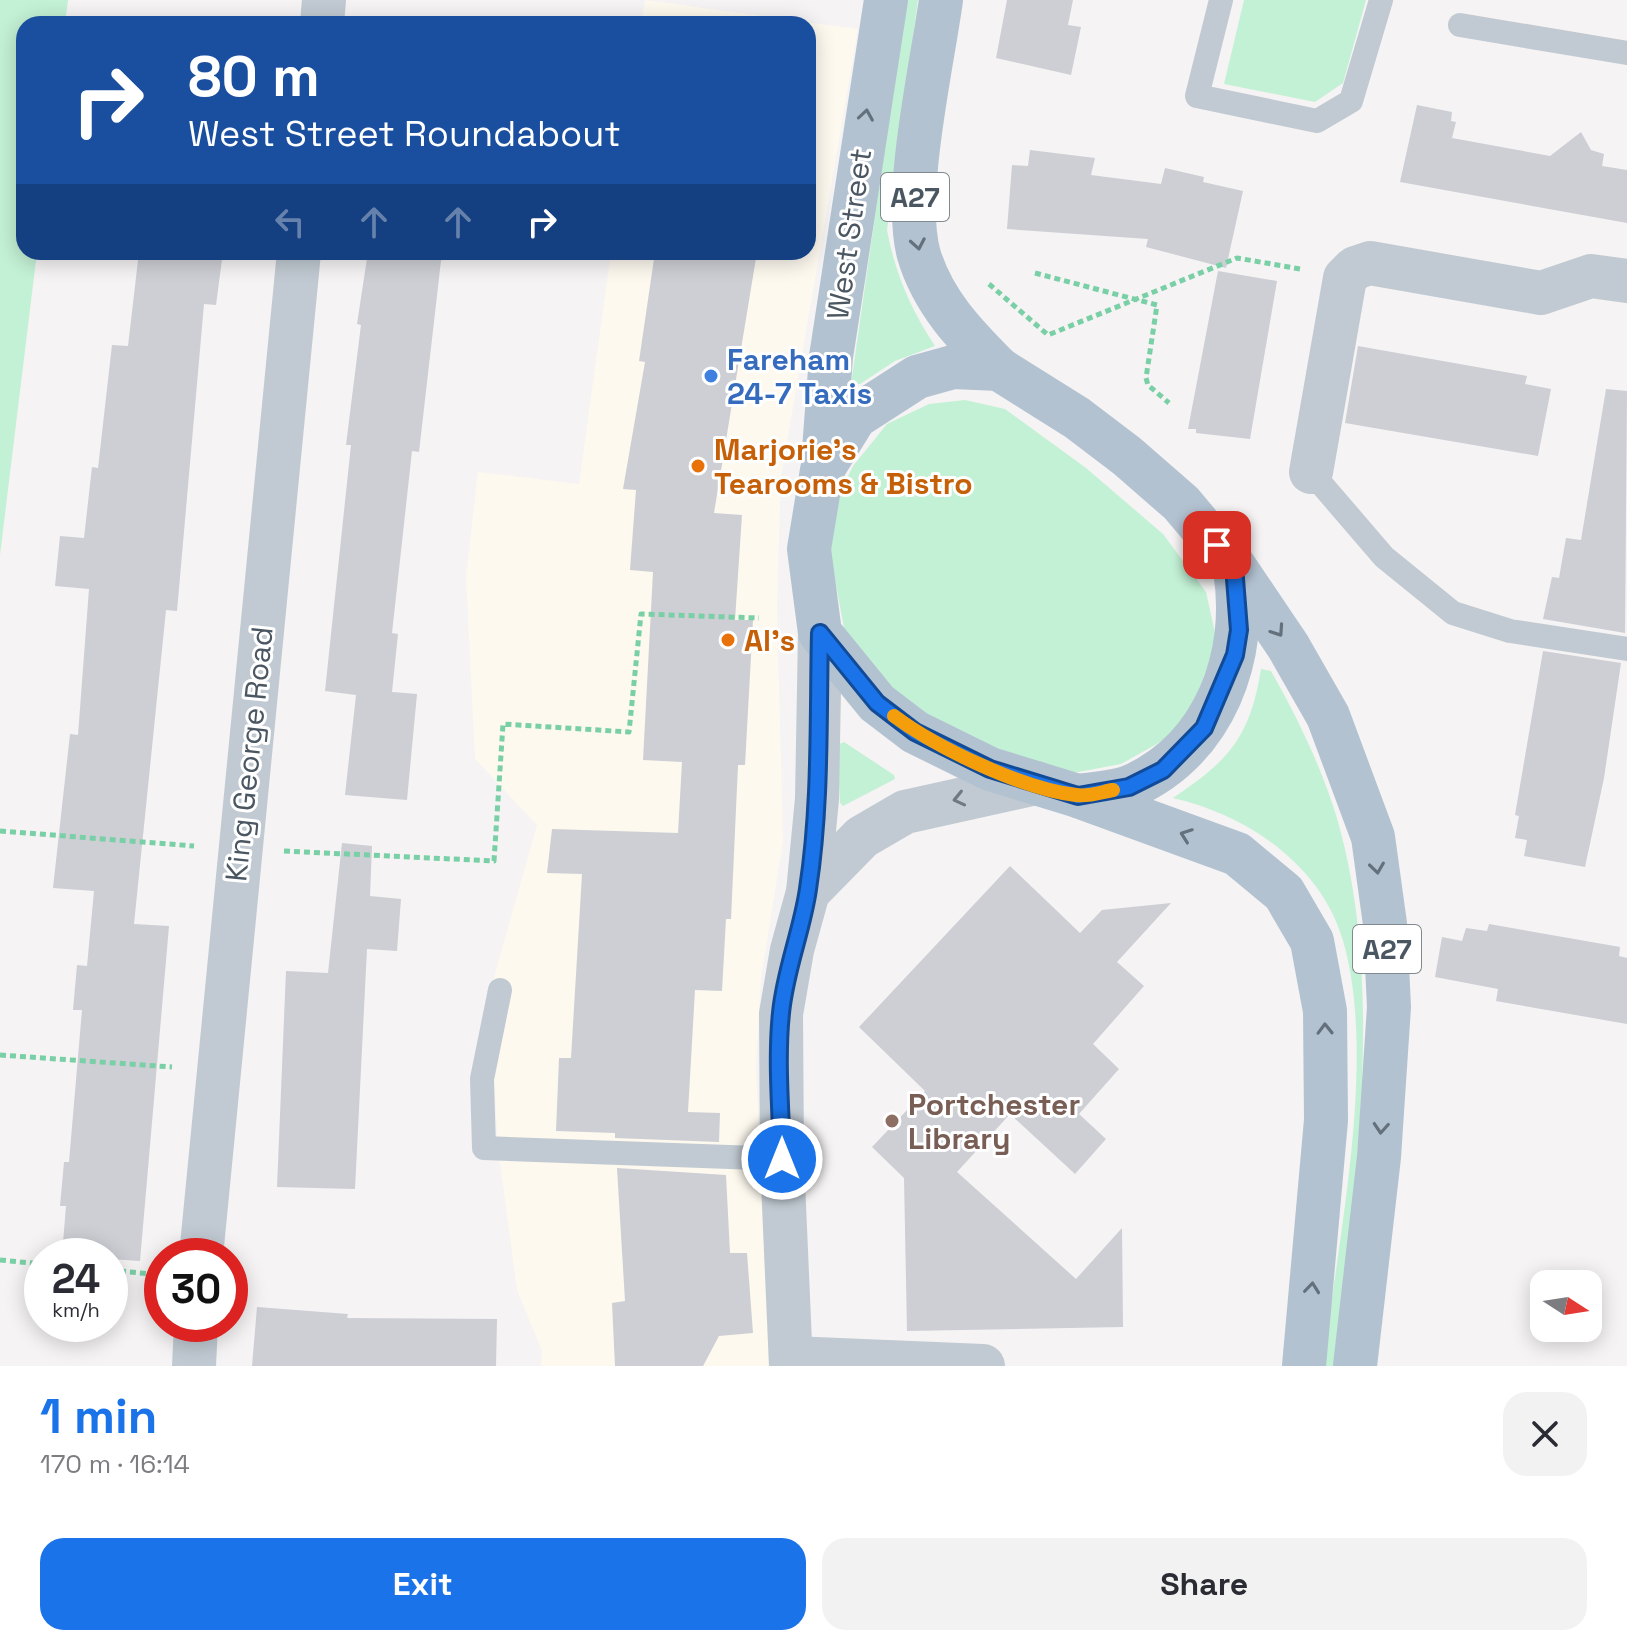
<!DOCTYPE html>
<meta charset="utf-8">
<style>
:root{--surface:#fff;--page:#f2f2f3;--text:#2b2b33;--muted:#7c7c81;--accent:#1a73e8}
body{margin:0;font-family:"Space Grotesk",sans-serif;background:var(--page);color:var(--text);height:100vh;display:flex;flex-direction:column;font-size:30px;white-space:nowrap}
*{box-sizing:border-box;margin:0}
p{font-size:26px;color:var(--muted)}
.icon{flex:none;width:44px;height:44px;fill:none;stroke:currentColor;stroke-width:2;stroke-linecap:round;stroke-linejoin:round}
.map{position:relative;height:1366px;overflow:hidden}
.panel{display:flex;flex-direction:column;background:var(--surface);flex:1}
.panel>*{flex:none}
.guide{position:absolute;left:16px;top:16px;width:800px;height:244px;border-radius:24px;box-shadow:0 4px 20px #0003;background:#1a4fa0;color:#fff;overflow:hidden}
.needle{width:52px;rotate:102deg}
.fabs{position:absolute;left:1530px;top:1270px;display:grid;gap:16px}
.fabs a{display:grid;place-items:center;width:72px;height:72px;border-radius:16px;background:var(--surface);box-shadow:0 4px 20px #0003;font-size:40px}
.speed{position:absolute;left:24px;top:1238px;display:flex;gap:16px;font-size:40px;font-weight:700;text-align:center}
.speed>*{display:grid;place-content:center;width:104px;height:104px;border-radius:50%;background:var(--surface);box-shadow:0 4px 20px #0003;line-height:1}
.speed small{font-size:20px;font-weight:400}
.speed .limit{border:12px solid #d22;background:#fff;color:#111}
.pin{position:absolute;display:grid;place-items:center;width:68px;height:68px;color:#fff;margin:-34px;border-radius:16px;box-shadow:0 4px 12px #0006}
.me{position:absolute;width:88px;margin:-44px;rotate:0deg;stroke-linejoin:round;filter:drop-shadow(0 0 6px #0008)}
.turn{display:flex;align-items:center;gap:28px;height:168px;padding:0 40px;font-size:36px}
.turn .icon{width:104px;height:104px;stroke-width:2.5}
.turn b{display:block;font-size:56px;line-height:68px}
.lanes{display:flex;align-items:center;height:76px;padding:0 40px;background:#0003;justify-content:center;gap:40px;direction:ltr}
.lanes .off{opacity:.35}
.round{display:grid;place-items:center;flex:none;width:84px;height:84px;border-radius:24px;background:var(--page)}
.overview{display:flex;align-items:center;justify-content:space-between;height:136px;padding:0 40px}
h1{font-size:48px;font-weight:700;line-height:60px;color:var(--accent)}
.action{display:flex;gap:16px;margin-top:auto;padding:16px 40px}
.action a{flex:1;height:92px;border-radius:24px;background:var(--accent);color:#fff;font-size:32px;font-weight:700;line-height:92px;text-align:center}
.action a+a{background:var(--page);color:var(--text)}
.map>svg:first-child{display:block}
</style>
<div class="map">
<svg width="1627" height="1366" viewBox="0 0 1627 1366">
<rect width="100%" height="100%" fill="#f5f3f3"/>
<path fill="#fdf9ef" d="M645 0 858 29 781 477 777 605 783 841 761 979 756 1067 769 1366H541L542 1351 517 1290 498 1148 489 995 537 825 475 759 466 577 478 472 579 484 611 252H808V24H641Z"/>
<g fill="#c3f1d5">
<path d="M0 0H68L65 24H24V252H37L0 555Z"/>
<path d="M906 0H918L887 230C895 273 911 310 935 346L895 361 860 384H851Z"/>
<path d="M1244 0H1366L1343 83 1315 102 1224 84Z"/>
<path d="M965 400 1005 409 1086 468 1163 534 1206 592 1215 633 1210 660 1190 713 1171 736 1121 764 1073 773 976 744 915 716 845 633 829 548 839 495 853 466 887 424 929 404Z"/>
<path d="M1261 669 1271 671C1297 717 1320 764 1336 815 1387 987 1354 1191 1334 1366H1323C1337 1242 1377 1064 1344 944 1323 866 1248 815 1173 798 1229 760 1250 738 1261 669Z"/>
<path d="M844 742 894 775 895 779 843 806 840 803 837 745Z"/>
</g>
<g fill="#cdcfd5">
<path d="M1007 0H1073L1068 25 1081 27 1071 75 996 58Z"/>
<path d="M1417 105 1452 112 1451 121 1456 122 1452 138 1550 156 1581 132 1591 150 1604 154 1602 166 1627 170V223L1400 182Z"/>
<path d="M1030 150 1095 158 1091 175 1161 184 1165 168 1204 177 1203 182 1243 191 1226 268 1146 247 1148 239 1007 229 1012 165 1028 166Z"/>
<path d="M139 252H223L216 305 204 304 177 611 166 610 134 924 169 926 140 1261 110 1259V1256L62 1255 66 1206H60L64 1162H69L82 1010H73L77 965 87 966 94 891 53 888 70 734 78 735 89 589 55 586 60 536 84 538 92 467 98 468 112 345 128 346Z"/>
<path d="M368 252H442L419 452 412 451 392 633 398 634 392 692 417 694 407 800 345 795 356 695 325 691 351 445H346L361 325 357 324Z"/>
<path d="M655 252H757L714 513 742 515 735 620H753L745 765H738L731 919H726L722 991 695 990 688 1112 720 1113 719 1142 615 1138V1133L556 1131 559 1058H571L582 874 547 873 552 829 678 833 682 762 643 760 653 572 630 570 636 490 623 489 645 362 639 361Z"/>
<path d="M1218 271 1277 281 1250 439 1196 433V429H1188Z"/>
<path d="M1358 346 1527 376 1525 384 1551 389 1538 456 1345 423Z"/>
<path d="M1606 389 1627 391 1625 633 1543 619 1552 577 1559 578 1566 538 1581 540Z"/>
<path d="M1543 651 1621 663 1604 778 1585 867 1524 856 1527 840 1515 838 1519 816 1515 815Z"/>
<path d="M342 843 372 846 370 896 401 899 397 951 367 949 355 1189 277 1187 286 971 328 973Z"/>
<path d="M1010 866 1080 933 1102 910 1171 903 1117 962 1144 986 1093 1044 1119 1069 1079 1114 1106 1139 1075 1174 1010 1114 957 1172 1076 1279 1122 1228 1123 1327 907 1331 904 1178 872 1147 925 1091 859 1027Z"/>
<path d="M1489 924 1620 947 1619 956 1627 958V1024L1496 1001 1498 989 1435 977 1442 937 1462 941 1466 928 1487 931Z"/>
<path d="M617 1168 726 1175 730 1253H747L753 1333 719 1336 703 1366H615L612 1303 625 1301Z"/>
<path d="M257 1307 348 1314 347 1318 497 1319 496 1366H252Z"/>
</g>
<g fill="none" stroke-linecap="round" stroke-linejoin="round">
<g stroke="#7ad0a6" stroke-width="5" stroke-dasharray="6 4" stroke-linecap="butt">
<path d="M1035 273 1157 305 1146 378 1148 385 1169 403"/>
<path d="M989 284 1048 335 1237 258 1300 269"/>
<path d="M0 831 194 846"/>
<path d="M284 851 494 861 503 724 629 732 641 614 759 618"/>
<path d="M0 1055 172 1067"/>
<path d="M0 1260 42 1264"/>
<path d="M110 1270 161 1275"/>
</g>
<g stroke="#c1cad2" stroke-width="24">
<path d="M1221 0 1197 96 1317 121 1351 101 1381 0"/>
<path d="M1460 25 1627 53"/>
<path d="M1311 472 1384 557 1453 613 1510 631 1627 649"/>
<path d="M500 990 482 1079 484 1148 782 1159"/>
</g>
<g stroke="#c1cad2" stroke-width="44">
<path d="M322 24 324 0"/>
<path d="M1311 472 1345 278 1355 268 1370 263 1541 293 1591 276 1627 281"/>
<path d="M808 892 862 837 905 812 1036 783"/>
<path d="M201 1256 299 252"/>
<path d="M791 1358 983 1366"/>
<path d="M194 1366 196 1324"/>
<path d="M791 1366 782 1159 781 1014 792 950 808 892 817 799 820 633"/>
</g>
<g stroke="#b3c2d1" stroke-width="44">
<path d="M941 0C932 65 902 196 919 255 933 302 965 335 999 369"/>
<path d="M823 463 831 357 886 0"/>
<path d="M1078 796C1095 793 1117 793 1132 786 1215 749 1249 655 1235 570"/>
<path d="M1304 1366 1326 1120 1325 1011 1312 941 1284 893 1237 854 1078 796 990 769 915 732 877 703 820 633 809 549 822 470 855 417 917 377 953 367 999 369 1077 418 1127 456 1181 503 1234 566 1288 646 1328 716 1373 837 1385 924 1389 1007 1379 1157 1355 1366"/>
</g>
</g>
<defs><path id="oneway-chevron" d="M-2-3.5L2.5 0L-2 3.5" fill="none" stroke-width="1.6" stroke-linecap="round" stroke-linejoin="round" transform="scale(2)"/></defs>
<g stroke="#64717d">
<use href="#oneway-chevron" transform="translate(866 115) rotate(-81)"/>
<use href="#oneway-chevron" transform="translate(918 244) rotate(80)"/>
<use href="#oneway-chevron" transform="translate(1278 631) rotate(56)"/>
<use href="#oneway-chevron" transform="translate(1186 835) rotate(-160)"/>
<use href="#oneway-chevron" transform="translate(1377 868) rotate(82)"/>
<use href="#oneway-chevron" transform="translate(1325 1029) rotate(-91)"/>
<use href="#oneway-chevron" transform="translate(1381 1128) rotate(94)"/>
<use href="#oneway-chevron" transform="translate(1312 1288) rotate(-84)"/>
</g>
<use stroke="#6e7983" href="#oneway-chevron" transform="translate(959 799) rotate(167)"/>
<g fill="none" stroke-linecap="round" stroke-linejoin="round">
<defs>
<path id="route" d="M782 1159C781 1111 776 1061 781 1013 785 970 802 931 808 889 821 804 818 718 820 633L877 703 915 732 990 769 1078 796 1129 787 1163 770 1204 728 1235 655 1239 630 1234 566 1217 545"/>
</defs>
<use href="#route" stroke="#114b97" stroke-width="20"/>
<use href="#route" stroke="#1a73e8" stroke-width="14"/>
<path stroke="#f59e0b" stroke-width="14" d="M894 716C937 748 1023 789 1076 795 1088 797 1102 792 1113 790"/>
</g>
<circle fill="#3f7fe0" stroke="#fff" stroke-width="3" cx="711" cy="376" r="8"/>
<g fill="#e8710a" stroke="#fff" stroke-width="3">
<circle cx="698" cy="466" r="8"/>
<circle cx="728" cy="640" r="8"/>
</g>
<circle fill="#8d6e63" stroke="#fff" stroke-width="3" cx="892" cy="1121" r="8"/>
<g text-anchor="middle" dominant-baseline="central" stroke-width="6" stroke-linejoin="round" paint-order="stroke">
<g fill="#fff" stroke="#808990" stroke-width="2">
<rect x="881" y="173" width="68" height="48" rx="6"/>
<rect x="1353" y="925" width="68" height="48" rx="6"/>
</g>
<g font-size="28" font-weight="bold" fill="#4a5661">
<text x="915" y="197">A27</text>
<text x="1387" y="949">A27</text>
</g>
<g font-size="30" fill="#4a5661" stroke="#fff">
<text transform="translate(849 234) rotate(-82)">West Street</text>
<text transform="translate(249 754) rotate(-84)">King George Road</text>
</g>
<g font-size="30" font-weight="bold" fill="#366cbe" stroke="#fff" text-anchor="start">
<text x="727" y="359">Fareham<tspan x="727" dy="34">24-7 Taxis</tspan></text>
</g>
<g font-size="30" font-weight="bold" fill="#c56008" stroke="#fff" text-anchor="start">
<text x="714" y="449">Marjorie's<tspan x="714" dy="34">Tearooms &amp; Bistro</tspan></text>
<text x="744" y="640">Al's</text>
</g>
<g font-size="30" font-weight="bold" fill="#785e54" stroke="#fff" text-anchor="start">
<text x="908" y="1104">Portchester<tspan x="908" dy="34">Library</tspan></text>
</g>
</g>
</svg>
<div class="fabs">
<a><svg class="needle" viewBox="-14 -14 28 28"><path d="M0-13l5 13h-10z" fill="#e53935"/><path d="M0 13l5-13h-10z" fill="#7c7c81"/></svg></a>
</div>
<div class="speed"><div>24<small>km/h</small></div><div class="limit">30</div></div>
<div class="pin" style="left:1217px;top:545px;background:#d93025"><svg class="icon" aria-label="arrive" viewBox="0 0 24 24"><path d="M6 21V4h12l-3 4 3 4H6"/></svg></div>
<svg class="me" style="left:782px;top:1159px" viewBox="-20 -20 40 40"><circle r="17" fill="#1a73e8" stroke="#fff" stroke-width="3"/><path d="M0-11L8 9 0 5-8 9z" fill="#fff"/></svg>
<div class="guide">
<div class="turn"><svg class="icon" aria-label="right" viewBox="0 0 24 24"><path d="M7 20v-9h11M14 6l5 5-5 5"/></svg><div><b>80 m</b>West Street Roundabout</div></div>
<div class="lanes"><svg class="icon off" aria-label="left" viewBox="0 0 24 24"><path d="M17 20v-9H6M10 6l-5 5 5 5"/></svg><svg class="icon off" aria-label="ahead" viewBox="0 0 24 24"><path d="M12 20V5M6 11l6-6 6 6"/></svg><svg class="icon off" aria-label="ahead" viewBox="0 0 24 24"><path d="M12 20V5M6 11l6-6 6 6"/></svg><svg class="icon" aria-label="right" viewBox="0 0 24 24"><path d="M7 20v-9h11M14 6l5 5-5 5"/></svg></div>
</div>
</div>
<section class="panel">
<div class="overview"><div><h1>1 min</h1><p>170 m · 16:14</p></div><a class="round"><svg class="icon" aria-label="close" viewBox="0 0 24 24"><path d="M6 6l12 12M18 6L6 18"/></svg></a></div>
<div class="action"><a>Exit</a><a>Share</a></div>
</section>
